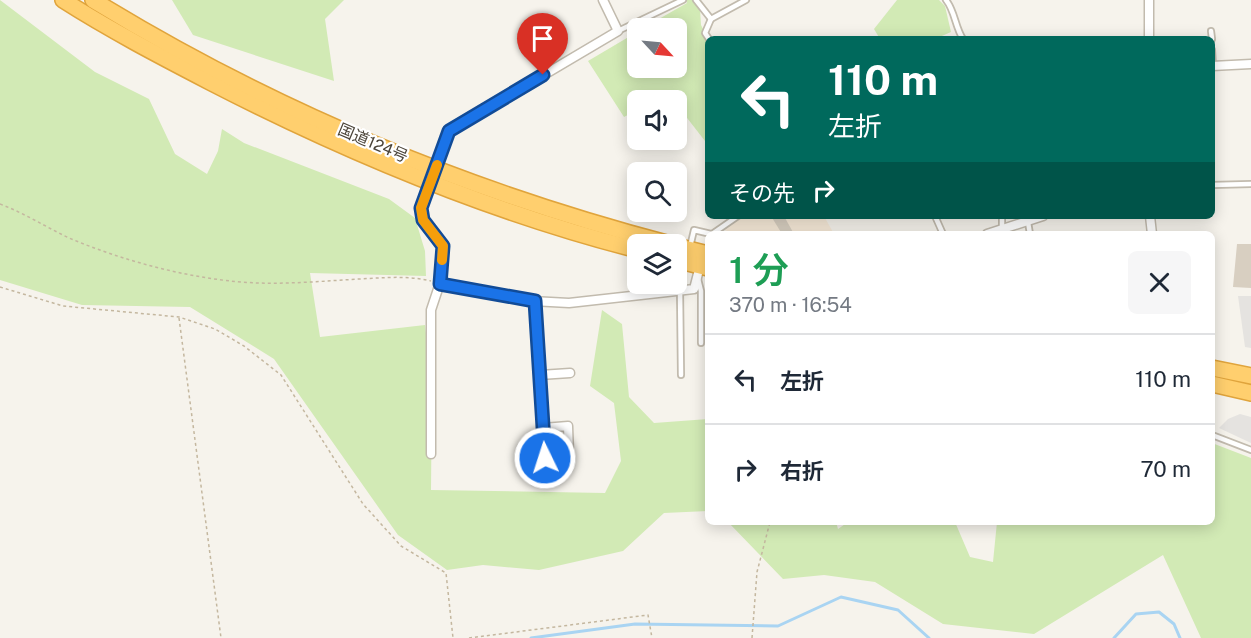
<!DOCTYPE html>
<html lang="ja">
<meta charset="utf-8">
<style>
:root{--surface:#fff;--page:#f6f6f7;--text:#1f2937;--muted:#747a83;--line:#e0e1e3}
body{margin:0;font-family:"Public Sans","Noto Sans JP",sans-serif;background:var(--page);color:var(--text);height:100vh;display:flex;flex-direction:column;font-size:22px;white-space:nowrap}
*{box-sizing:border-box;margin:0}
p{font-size:20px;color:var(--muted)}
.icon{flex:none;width:33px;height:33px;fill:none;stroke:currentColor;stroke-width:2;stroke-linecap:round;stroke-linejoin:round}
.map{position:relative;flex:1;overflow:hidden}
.details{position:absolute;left:705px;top:231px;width:510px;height:294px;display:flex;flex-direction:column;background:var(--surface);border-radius:9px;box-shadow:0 3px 15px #0003}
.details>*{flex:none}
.banner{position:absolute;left:705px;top:36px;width:510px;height:183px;border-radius:9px;box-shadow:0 3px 15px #0003;background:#00695c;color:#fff;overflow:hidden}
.needle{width:39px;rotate:116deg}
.controls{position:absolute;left:627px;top:18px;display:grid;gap:12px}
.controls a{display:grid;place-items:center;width:60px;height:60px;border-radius:9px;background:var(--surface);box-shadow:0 3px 15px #0003;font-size:30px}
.pin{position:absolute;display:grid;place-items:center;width:51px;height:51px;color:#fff;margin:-62px -26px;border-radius:50% 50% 50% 0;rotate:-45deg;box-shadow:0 0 6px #0007}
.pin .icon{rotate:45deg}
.me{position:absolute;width:66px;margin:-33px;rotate:356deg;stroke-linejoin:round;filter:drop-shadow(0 0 4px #0008)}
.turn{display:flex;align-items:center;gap:21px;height:126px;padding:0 24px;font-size:27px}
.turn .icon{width:78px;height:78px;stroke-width:2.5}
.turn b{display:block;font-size:42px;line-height:51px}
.then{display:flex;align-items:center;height:57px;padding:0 24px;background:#0003;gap:12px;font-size:22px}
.round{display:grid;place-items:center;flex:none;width:63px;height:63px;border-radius:9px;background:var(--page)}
.overview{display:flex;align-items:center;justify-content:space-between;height:102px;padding:0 24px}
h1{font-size:36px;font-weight:600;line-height:45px;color:#1e9e55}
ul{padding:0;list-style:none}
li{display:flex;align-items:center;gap:18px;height:90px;padding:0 24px;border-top:2px solid var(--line)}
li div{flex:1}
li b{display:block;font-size:22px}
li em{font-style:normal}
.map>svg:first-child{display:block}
</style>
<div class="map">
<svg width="1251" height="638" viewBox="0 0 1251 638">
<rect width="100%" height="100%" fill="#f6f3ec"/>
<path fill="#f7ead8" d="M741 216H824L834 234H738L720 229Z"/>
<g fill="#d2eab5">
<path d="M0 0 95 72 149 99 175 154 207 174 218 151 222 129 244 143 389 199 415 218 425 251 426 276 310 273 320 337 425 325 432 381 431 490 605 493 621 461 614 403 590 386 602 310 622 324 629 397 654 423 708 419V511L664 513 623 551 539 570 483 565 447 570 398 535 274 359 190 307 82 305 0 280Z"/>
<path d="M172 0H344L325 19 334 81 193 35Z"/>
<path d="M686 0H695L700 9 701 25 708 39V140L705 141 677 105 676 100H673L668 94 655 100H638L637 110 624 117 588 61 637 32 638 68H676V28H643L687 3Z"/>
<path d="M897 0H939L945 6 951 32 935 39H880L874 29Z"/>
<path d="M1212 443 1251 458V638H1201L1163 555 1034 634 943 624 875 582 824 575 783 579 728 522H836L838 529 848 522H955L970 557 993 562 997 522H1212Z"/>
</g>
<g fill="#e5e3e0">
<path d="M1238 296H1251V348L1245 347Z"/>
<path d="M1240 414 1251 417V443L1219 428 1228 419Z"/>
</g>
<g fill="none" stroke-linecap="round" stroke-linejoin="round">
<g stroke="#a9d4f2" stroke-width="3">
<path d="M531 638 635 624 778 626 841 597 898 610 929 638"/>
<path d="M1114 638 1136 614 1159 612 1174 624 1180 638"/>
</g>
</g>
<g fill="#d8cfc1">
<path d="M771 216H784L794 234H782Z"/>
<path d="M1237 244H1251V288L1233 287Z"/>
</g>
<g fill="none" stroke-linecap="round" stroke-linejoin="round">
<defs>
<g id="lane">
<path d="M696 0 711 19 746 0"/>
<path d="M946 0C955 11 955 27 963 39"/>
<path d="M618 31 683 0"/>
<path d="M1211 31 1212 39"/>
<path d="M709 39 705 33 711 19"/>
<path d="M1212 50 1213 66"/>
<path d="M1212 185 1251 184"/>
<path d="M935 216 943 234"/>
<path d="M1028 222 1030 234"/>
<path d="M1002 230V216"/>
<path d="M712 234 738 216"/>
<path d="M690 247 694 230 711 234"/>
<path d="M698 279 701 291V343"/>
<path d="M680 290 681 375"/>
<path d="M1212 435 1251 450"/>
</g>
<g id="street">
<path d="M1149 39V0"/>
<path d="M1212 66 1251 64"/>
<path d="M449 131 618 31 603 0"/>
<path d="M421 208 423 221 443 246 440 283"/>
<path d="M1150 216 1152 234"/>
<path d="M987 234 1043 216"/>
<path d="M535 301 545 458 569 456 568 426 543 428"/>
<path d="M540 375 570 373"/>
<path d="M431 454V310L440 283 532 301 569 303 694 289 701 262"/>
</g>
<g id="highway">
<path d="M63 0C110 30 160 56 210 82 346 152 489 212 638 250"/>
<path d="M93 0C272 110 468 191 670 244"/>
<path d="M676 246 708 254"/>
<path d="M676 260 708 268"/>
<path d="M1212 368 1251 376"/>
<path d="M1212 384 1251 393"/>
</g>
</defs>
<use href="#lane" stroke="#c2bbae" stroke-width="8"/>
<use href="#street" stroke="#c2bbae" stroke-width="11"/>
<use href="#highway" stroke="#e0a43c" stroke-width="18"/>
<g stroke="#c4b79f" stroke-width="1.5" stroke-dasharray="3 3" stroke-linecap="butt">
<path d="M0 204C24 213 46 227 69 238 126 262 197 281 259 283 292 284 325 281 359 279 383 278 406 275 431 281"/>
<path d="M0 287 63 306 179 317 215 329 244 346 281 375 363 504 401 546 446 573 453 638"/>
<path d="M179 318 221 638"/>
<path d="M469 638 648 615 652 638"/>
<path d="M752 638 757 572 770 522"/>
</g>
<use href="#lane" stroke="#fff" stroke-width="4.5"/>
<use href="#street" stroke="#fff" stroke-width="8"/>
<use href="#highway" stroke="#ffcf6e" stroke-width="15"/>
<defs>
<path id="street-bridge" d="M421 208 449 131"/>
</defs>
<use href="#street-bridge" stroke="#c2bbae" stroke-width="11" stroke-linecap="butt"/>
<use href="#street-bridge" stroke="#fff" stroke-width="8"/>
</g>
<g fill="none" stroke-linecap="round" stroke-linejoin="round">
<defs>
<path id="route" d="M543 75 449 131 421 208 423 220 443 246 440 284 535 301 545 458"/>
</defs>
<use href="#route" stroke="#114b97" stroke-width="15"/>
<use href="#route" stroke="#1a73e8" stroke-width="10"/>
<path stroke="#f59e0b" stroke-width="10" d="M437 165 421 208 423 220 443 246 442 260"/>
</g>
<g text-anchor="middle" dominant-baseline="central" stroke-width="4.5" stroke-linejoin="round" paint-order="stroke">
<g font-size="16" fill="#4b4439" stroke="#fff">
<text transform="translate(373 143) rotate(23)">国道124号</text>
</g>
</g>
</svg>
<div class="controls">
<a><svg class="needle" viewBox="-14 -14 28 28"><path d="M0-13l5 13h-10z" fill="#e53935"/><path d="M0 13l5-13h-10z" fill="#747a83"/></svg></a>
<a><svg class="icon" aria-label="sound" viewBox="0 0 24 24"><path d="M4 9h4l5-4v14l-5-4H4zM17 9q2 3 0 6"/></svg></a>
<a><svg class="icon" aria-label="search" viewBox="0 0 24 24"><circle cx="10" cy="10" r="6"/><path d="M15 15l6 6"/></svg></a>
<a><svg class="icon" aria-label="layers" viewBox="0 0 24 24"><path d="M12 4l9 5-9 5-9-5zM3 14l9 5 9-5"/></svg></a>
</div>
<div class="pin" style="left:543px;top:75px;background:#d93025"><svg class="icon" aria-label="arrive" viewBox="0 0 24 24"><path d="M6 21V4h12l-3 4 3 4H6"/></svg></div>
<svg class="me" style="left:545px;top:458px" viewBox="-20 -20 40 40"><circle r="17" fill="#1a73e8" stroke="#fff" stroke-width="3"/><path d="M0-11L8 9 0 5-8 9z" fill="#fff"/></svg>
<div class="banner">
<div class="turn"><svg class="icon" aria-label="left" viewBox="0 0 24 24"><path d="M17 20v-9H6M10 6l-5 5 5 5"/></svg><div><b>110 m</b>左折</div></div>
<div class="then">その先<svg class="icon" aria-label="right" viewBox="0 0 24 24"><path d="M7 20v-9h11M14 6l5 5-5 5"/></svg></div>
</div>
<section class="details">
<div class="overview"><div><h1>1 分</h1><p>370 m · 16:54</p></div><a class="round"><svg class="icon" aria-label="close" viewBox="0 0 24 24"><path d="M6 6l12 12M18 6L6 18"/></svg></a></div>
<ul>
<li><svg class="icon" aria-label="left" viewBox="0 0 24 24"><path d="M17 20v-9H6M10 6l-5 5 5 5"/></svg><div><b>左折</b></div><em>110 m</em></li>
<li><svg class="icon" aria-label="right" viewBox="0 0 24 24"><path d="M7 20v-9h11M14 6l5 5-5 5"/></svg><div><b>右折</b></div><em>70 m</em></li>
</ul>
</section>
</div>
